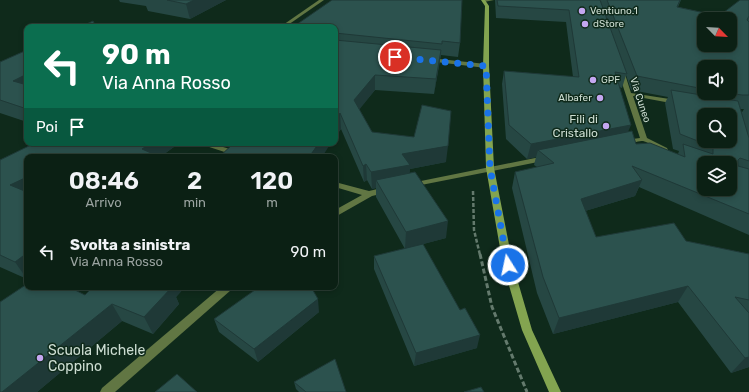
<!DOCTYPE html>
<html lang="it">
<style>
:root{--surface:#0b2014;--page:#192d22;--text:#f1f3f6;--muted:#9aa3a0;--line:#2b3e34}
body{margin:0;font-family:Rubik,sans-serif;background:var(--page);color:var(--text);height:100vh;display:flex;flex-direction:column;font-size:15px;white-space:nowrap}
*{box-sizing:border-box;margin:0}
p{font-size:13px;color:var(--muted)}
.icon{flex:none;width:22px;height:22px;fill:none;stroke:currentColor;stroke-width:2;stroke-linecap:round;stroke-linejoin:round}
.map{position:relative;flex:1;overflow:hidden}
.panel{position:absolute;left:24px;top:154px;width:314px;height:136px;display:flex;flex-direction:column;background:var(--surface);border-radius:8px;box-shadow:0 2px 6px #0003,0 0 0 1px var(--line)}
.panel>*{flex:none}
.banner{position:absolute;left:24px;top:24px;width:314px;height:122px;border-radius:8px;box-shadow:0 2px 6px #0003,0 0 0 1px var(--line);background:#0b6e4f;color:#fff;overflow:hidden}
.needle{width:26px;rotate:114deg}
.buttons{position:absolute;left:697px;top:12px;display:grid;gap:8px}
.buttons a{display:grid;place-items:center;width:40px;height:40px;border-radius:8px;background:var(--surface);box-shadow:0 2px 6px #0003,0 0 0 1px var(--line);font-size:20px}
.pin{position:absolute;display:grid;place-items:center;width:34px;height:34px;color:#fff;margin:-17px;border:2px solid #fff;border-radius:50%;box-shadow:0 1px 4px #0007}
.me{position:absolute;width:44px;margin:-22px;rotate:350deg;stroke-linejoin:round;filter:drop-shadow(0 0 3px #0008)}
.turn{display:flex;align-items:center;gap:14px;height:84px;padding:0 12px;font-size:18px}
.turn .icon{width:52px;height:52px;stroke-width:2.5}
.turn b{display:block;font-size:28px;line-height:34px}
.then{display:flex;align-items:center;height:38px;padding:0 12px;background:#0003;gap:8px;font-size:15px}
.eta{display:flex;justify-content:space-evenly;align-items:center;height:68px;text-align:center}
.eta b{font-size:24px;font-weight:600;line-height:28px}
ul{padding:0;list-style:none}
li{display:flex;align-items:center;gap:12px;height:60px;padding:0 12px}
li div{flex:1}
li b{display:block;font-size:15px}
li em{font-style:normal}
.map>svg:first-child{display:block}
</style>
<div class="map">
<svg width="749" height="392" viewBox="0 0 749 392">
<rect width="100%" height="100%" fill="#0f2a1b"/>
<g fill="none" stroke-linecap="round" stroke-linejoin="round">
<path stroke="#647a6d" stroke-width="2.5" stroke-dasharray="4 2" stroke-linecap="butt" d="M473 191 474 230 480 255"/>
<path stroke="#647a6d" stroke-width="3" stroke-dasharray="5 2.5" stroke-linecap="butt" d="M480 254 492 307 527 392"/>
<g fill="#617643" fill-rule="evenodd">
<path d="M319 0H324L285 27H280Z"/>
<path d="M482 0H494L484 2 482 1Z"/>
<path d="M430 58 486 64 489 66 486 68 428 61 427 60Z"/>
<path d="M619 70 624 71 631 93 676 100 679 102 676 104 633 96 647 138 667 148 668 150 667 152C657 153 652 143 643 141 636 140 628 147 622 142L625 140 640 138 618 71Z"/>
<path d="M198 143H209L251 155 252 157H240L200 144Z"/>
<path d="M545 156H548L549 158 548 160 411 187 407 185 411 183Z"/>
<path d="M335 182 369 191 386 187 390 190 389 192 372 196 335 217V210L362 195 335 187Z"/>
<path d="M221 287H233L231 290 115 392H100L102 388Z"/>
</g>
<path fill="#83a450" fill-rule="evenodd" d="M481 0H485L489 6V66L494 168 513 265 532 330 561 392H549L522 330 503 265 486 168 483 66 485 6Z"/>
</g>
<g fill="#264743" fill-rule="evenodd">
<path d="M119 0H226L190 19 148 11 146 6 120 2Z"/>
<path d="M495 0H681L678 7 719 16 749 0V235L639 187 635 196 585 211 596 237 686 241 749 254V367L731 373 678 302 553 334 537 293 512 188 515 172 537 167 534 165 536 157 527 159 506 139 502 84 504 71 573 77 566 22 496 18ZM704 67 730 93H704ZM626 75 631 90 668 97 665 103 673 149 679 151 678 154 636 144 628 132 619 87 622 88ZM740 109H744L741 114Z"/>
<path d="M335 27 460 43 458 57 441 55 434 94 375 90 359 109 372 132 446 162 410 169 409 173 446 238 423 244 477 348 414 366 374 269V256L405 249 376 197V188L372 189 367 180 364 182 341 129 335 137Z"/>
<path d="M27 50V122L0 113V62Z"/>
<path d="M35 143H177L178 144 160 157H27V279L0 267V160Z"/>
<path d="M93 287H185L176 297 179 304 153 334 122 321 37 392H0L85 295Z"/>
<path d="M319 312 258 362 219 332 214 319Z"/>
<path d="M294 382 346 392H299L296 389Z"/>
</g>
<g fill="#1f3937">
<path d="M194 0H226L190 19 186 4Z"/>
<path d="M441 50 439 65 434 94 436 79Z"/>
<path d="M27 74V93L13 81Z"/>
<path d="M375 75V90L355 115 354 100Z"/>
<path d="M340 113 341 129 335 137V120Z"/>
<path d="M631 125 625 139 538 150 536 157 527 159 531 144Z"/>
<path d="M151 143H177L178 144 160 157H145L142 149Z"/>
<path d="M319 143H331L322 157H309Z"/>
<path d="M448 146 446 162 410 169 409 182 376 180V188L372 189 371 172 402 154Z"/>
<path d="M366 164 367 180 364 182 363 166Z"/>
<path d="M27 177V199L10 185Z"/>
<path d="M642 180 635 196 575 214 581 199Z"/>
<path d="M335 185 337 202 335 203Z"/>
<path d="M448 221 446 238 405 249 406 232Z"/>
<path d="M27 253V279L15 262Z"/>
<path d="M688 286 678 302 553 334 559 318Z"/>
<path d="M165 287H185L176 297 179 304 153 334 144 317Z"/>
<path d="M318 299 319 312 258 362 254 349Z"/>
<path d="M112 304 122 321 37 392H2Z"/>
<path d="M480 335 477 348 414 366 416 353Z"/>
<path d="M749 357V367L731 373 745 358Z"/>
</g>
<g fill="#2c524e" stroke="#1f3937" fill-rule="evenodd">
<path d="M167 0H194L186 4Z"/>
<path d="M332 0H462L460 43 442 41V44L335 33V27H293Z"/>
<path d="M497 0H600L627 74 615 72 631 125 531 144 509 125 504 71 579 77 569 10 498 6Z"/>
<path d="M607 0H680L677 7 719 16 740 0H749V16L747 20 749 22V95H742L728 93H730V67H704V89L637 76ZM704 19H730V45H704Z"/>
<path d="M93 21 96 27H80Z"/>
<path d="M335 40 441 50 436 79 375 75 354 100 372 132 414 137 422 105 451 111 448 146 402 154 410 165 371 172 366 164 363 166 340 113 335 120Z"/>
<path d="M27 50V74L13 81 27 85V109L0 100V62Z"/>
<path d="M671 90 738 101 749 138V161L740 158 738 160V166L749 169V214L632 166 642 180 581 199 596 237 674 223 686 241 749 254V300L735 297 749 313V357L745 358 688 286 559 318 543 277 515 172 554 163 538 150 632 131 636 144 650 143 685 157 683 144 713 154V147L680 134ZM704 115H730V141H704ZM704 163H730V189H704Z"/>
<path d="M35 143H151L142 149 151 153 147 156 150 157H27V177L10 185 27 192V253L15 262 0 255V160Z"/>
<path d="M234 143H319L309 157H219Z"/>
<path d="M415 172 448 221 406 232 376 180Z"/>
<path d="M423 244 460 310 465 308 480 335 416 353 374 256Z"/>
<path d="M27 284V287H69L85 295 93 287H172L144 317 112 304 2 392H0V302Z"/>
<path d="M259 287H311L318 299 254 349 214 319Z"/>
<path d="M335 359 346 392H306L294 382Z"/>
<path d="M177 374 197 392H155Z"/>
<path d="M481 387 484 392H464Z"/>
</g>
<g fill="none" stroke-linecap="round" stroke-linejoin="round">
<path stroke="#1a73e8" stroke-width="7" stroke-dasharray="0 12.6" d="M395 57 486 66 490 168 508 265"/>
</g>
<g fill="#c4a7f1" stroke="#0f2a1b" stroke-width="1.5">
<circle cx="582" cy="11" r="4"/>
<circle cx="585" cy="24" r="4"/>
<circle cx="593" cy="80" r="4"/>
<circle cx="600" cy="98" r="4"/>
<circle cx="606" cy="126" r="4"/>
<circle cx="40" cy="358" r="4"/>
</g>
<g text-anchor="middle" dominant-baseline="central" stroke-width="3" stroke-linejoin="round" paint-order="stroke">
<g font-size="10" fill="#cdddd2" stroke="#0f2a1b" text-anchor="start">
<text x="590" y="11">Ventiuno.1</text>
<text x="593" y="24">dStore</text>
<text x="601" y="80">GPF</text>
<text x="592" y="98" text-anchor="end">Albafer</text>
</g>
<g font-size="10" fill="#cdddd2" stroke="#0f2a1b">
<text transform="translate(640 100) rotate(72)">Via Cuneo</text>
</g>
<g font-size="12" fill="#cdddd2" stroke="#0f2a1b" text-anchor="end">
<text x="598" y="119">Fili di<tspan x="598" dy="14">Cristallo</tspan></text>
</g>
<g font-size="14" fill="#cdddd2" stroke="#0f2a1b" text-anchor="start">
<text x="48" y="350">Scuola Michele<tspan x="48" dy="16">Coppino</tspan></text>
</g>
</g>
</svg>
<div class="buttons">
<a><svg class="needle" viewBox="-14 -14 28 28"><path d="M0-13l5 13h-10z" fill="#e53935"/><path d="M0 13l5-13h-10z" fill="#9aa3a0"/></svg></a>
<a><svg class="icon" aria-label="sound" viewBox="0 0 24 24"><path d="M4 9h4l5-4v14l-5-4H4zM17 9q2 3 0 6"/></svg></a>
<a><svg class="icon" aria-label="search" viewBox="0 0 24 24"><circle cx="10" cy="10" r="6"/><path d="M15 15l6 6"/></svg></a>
<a><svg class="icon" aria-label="layers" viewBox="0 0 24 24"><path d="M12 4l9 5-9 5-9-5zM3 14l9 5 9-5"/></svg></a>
</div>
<div class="pin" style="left:395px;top:57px;background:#d93025"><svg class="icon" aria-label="arrive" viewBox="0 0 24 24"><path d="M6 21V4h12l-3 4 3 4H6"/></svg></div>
<svg class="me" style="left:508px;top:265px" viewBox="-20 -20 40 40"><circle r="17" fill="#1a73e8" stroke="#fff" stroke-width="3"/><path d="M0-11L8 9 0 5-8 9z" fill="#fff"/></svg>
<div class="banner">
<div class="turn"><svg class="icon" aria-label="left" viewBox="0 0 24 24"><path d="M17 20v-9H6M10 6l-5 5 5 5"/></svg><div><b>90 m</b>Via Anna Rosso</div></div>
<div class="then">Poi<svg class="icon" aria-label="arrive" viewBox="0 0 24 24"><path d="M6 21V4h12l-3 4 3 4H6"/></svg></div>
</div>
<section class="panel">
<div class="eta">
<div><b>08:46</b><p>Arrivo</p></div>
<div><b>2</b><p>min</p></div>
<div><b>120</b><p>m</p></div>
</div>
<ul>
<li><svg class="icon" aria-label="left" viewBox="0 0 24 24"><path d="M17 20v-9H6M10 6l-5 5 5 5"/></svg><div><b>Svolta a sinistra</b><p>Via Anna Rosso</p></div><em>90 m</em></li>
</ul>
</section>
</div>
